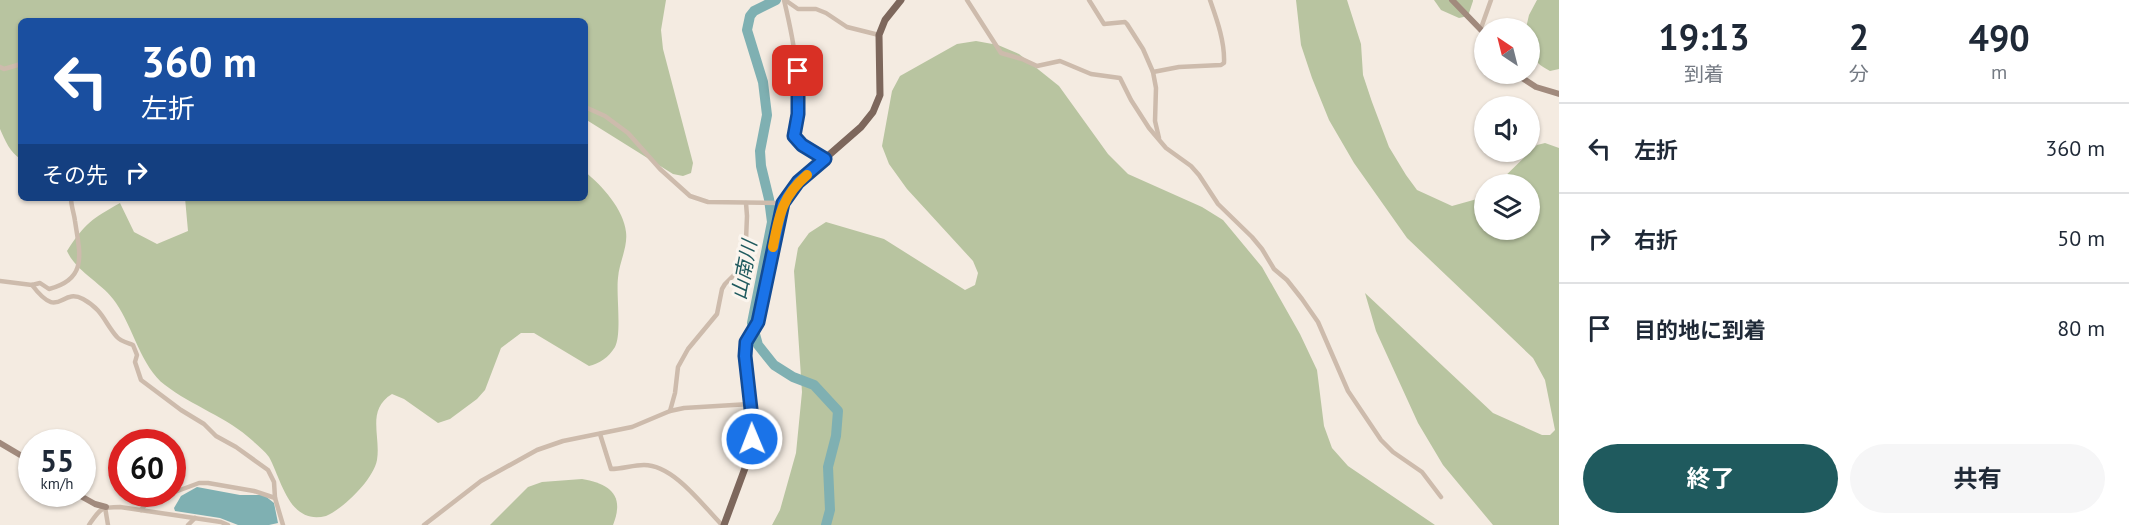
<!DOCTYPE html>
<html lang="ja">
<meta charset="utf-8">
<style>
:root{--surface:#fff;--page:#f6f6f7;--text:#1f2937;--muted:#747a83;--line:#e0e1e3;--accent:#1f5a5e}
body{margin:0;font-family:"PT Sans","Noto Sans JP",sans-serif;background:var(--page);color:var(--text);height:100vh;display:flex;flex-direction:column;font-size:22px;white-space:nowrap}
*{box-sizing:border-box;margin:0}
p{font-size:20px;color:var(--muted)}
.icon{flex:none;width:33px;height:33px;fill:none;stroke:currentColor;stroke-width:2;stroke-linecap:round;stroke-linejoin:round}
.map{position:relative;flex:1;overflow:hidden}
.sheet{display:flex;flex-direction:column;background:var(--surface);width:570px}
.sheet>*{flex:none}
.guide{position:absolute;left:18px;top:18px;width:570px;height:183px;border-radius:9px;box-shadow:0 2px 4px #0004;background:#1a4fa0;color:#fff;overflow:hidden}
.needle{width:39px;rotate:325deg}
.fabs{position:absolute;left:1474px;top:18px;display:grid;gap:12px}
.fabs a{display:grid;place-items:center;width:66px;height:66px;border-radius:50%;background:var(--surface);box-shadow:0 2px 4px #0004;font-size:30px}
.speed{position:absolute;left:18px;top:429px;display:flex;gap:12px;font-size:30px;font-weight:700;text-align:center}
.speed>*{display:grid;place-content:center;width:78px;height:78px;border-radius:50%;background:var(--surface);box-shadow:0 2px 4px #0004;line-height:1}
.speed small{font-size:15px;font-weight:400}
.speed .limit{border:9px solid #d22;background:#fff;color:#111}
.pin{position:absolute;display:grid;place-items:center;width:51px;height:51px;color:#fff;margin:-26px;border-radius:12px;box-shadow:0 3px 9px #0006}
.me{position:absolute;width:66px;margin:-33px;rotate:359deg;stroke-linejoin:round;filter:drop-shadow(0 0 4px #0008)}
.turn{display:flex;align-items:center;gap:21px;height:126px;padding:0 24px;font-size:27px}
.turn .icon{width:78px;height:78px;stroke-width:2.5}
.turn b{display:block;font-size:42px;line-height:51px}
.then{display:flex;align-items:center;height:57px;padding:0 24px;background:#0003;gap:12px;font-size:22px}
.eta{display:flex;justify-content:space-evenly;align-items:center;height:102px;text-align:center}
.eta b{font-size:36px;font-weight:700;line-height:42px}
.primary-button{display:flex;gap:12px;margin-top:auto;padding:12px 24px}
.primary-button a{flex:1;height:69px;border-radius:36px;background:var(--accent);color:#fff;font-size:24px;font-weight:700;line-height:69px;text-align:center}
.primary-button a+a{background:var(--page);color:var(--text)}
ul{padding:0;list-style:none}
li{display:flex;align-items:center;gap:18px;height:90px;padding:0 24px;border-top:2px solid var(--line)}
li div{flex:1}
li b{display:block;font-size:22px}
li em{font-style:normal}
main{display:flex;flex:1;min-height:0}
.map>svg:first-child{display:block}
</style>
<main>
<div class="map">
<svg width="1559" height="525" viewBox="0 0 1559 525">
<rect width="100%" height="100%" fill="#f4ebe1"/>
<g fill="#b8c4a0">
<path d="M0 0H666L661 30 663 49 693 163 691 173 683 176 673 174 585 119V21H21V159C10 153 5 140 0 129Z"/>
<path d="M1296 0H1347L1361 44 1363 75 1372 102 1389 147 1406 175 1417 190 1452 206 1477 199 1485 193V230H1530V184H1497L1537 145 1545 143 1559 148V525H1493L1443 465 1418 423 1376 331 1365 293 1493 413 1542 435H1550L1555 430 1545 380 1533 358 1407 238 1354 163 1329 120 1312 78 1301 45Z"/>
<path d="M1434 0H1473V1L1468 16 1459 18 1441 10Z"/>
<path d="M1537 0H1559V69L1550 71C1528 59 1530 52 1530 28H1526L1529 15Z"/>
<path d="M976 41 998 45 1019 54 1059 86 1108 154 1128 174 1202 207 1223 220 1262 267 1300 334 1317 370 1324 426 1332 448 1348 466 1435 525H772L780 510 796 453 802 392 794 271 798 248 809 233 826 222 884 239 965 290 975 285 978 273 973 261 907 189 889 164 882 146 892 91 900 76 957 44Z"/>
<path d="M585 172C602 185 624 210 626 232 628 247 619 263 618 278 616 294 622 334 615 347 609 357 599 364 589 366L534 333H521L501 348 485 390 477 399 450 419 438 423 404 399 392 394C366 410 381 436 377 460 373 480 344 508 326 516 289 525 282 481 269 457 265 451 258 446 253 441 227 417 192 406 165 385 141 367 133 327 116 303 103 283 77 273 67 251 85 223 92 219 120 203L134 232 157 244 188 231 185 198H585Z"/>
<path d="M582 479C610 484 625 495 613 525H490L528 487 542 482Z"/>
</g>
<path fill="#7fb0b2" d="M197 487 240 495H264L274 503 278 523 269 525H238L220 518 175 511 174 508 181 496Z"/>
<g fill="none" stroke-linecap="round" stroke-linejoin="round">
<path stroke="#7fb0b2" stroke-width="10" d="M776 0 754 11 750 16 747 30 763 82 767 115 760 151 761 166 769 199 772 222 752 323 758 345 774 365 793 377 814 385 838 411 836 436 828 467 830 510 826 525"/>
<g stroke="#cdbbac" stroke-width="4.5">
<path d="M784 0C795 46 803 89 794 136L802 145 825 159"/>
<path d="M785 0 798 9H816L826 13 847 27 879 35"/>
<path d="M967 0 1001 53 1022 59 1037 66 1060 61 1091 74 1120 78 1131 100 1149 128 1166 148 1191 166 1199 175 1218 204 1252 237 1262 249 1274 269 1287 280 1302 299 1318 322 1348 391 1381 440 1393 452 1422 472 1441 497"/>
<path d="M1089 0 1104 24 1125 22 1127 24 1143 49 1153 72 1156 88 1155 121 1159 138"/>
<path d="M1481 28 1491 0"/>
<path d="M0 67 4 69 21 64"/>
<path d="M1153 72 1179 67 1221 65 1224 63C1225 42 1217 20 1210 0"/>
<path d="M585 107 605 116 628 133 660 169 690 196 708 202 783 203"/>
<path d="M0 281 32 285 40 283 49 289C88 279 80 254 75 221 74 213 71 206 71 198"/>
<path d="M32 285C60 322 60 287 83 299 103 310 104 322 117 337 120 341 128 343 133 345L137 355 135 362 141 380 181 410 204 424 216 436 236 447 268 470 274 482 275 498 283 525"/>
<path d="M670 411 675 393 678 367 688 349 717 314 722 289 725 284 745 264 747 216 746 203"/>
<path d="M600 434 611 469C622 469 633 465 644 465 674 465 703 506 722 525"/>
<path d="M172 493 199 483H208L254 491 275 498"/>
<path d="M105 507 108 525"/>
<path d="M141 510 145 505 171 494"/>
<path d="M89 525C100 509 100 507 120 507L221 522 228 525"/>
<path d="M188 525 195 518"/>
<path d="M424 525 481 481 537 450 563 441 632 427 670 411 684 408 750 404"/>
</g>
<g stroke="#a18a7d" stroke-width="6">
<path d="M1452 0 1485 34"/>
<path d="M1516 74 1536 87 1559 94"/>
<path d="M0 443 32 462"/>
<path d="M77 494 95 504 106 507"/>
</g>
<path stroke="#7d675c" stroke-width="7" d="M724 525 748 460 752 418 745 356 746 342 758 322 783 203 798 182 861 127 873 112 880 95 879 35 885 20 901 0"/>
</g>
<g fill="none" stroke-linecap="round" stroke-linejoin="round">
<defs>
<path id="route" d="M752 439V418L745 356 746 342 758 322 783 203 798 182 825 159 802 145 794 136 798 114V71"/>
</defs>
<use href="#route" stroke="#114b97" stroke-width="15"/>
<use href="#route" stroke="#1a73e8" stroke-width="10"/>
<path stroke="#f59e0b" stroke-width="10" d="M773 247C779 216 782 196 807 175"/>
</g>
<g text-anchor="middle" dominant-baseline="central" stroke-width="6" stroke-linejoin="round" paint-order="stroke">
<g font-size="20" font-style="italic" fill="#1f5a5e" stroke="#fbf5ee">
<text transform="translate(744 270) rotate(-79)">山南川</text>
</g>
</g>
</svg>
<div class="fabs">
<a><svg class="needle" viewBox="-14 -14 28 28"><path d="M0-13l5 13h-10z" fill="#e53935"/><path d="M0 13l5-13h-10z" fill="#747a83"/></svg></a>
<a><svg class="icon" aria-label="sound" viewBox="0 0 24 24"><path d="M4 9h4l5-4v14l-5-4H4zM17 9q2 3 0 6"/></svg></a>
<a><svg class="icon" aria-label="layers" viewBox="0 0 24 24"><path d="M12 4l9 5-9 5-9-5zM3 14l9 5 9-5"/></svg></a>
</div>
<div class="speed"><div>55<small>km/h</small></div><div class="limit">60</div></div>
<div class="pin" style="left:798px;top:71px;background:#d93025"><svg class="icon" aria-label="arrive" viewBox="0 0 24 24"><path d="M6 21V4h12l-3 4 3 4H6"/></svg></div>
<svg class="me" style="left:752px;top:439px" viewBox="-20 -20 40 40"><circle r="17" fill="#1a73e8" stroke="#fff" stroke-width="3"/><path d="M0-11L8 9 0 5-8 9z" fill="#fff"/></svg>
<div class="guide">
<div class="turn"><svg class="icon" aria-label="left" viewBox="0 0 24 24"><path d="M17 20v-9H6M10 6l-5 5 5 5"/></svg><div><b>360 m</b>左折</div></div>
<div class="then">その先<svg class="icon" aria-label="right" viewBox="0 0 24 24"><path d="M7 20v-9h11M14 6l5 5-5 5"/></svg></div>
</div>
</div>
<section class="sheet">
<div class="eta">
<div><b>19:13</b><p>到着</p></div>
<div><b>2</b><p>分</p></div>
<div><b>490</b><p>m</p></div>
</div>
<ul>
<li><svg class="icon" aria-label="left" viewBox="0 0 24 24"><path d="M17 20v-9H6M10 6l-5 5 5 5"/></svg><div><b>左折</b></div><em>360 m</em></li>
<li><svg class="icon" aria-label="right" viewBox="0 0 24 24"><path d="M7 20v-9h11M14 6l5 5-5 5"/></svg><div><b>右折</b></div><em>50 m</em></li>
<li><svg class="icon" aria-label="arrive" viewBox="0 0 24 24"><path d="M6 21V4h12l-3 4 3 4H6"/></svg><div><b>目的地に到着</b></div><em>80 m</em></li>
</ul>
<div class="primary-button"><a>終了</a><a>共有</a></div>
</section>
</main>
